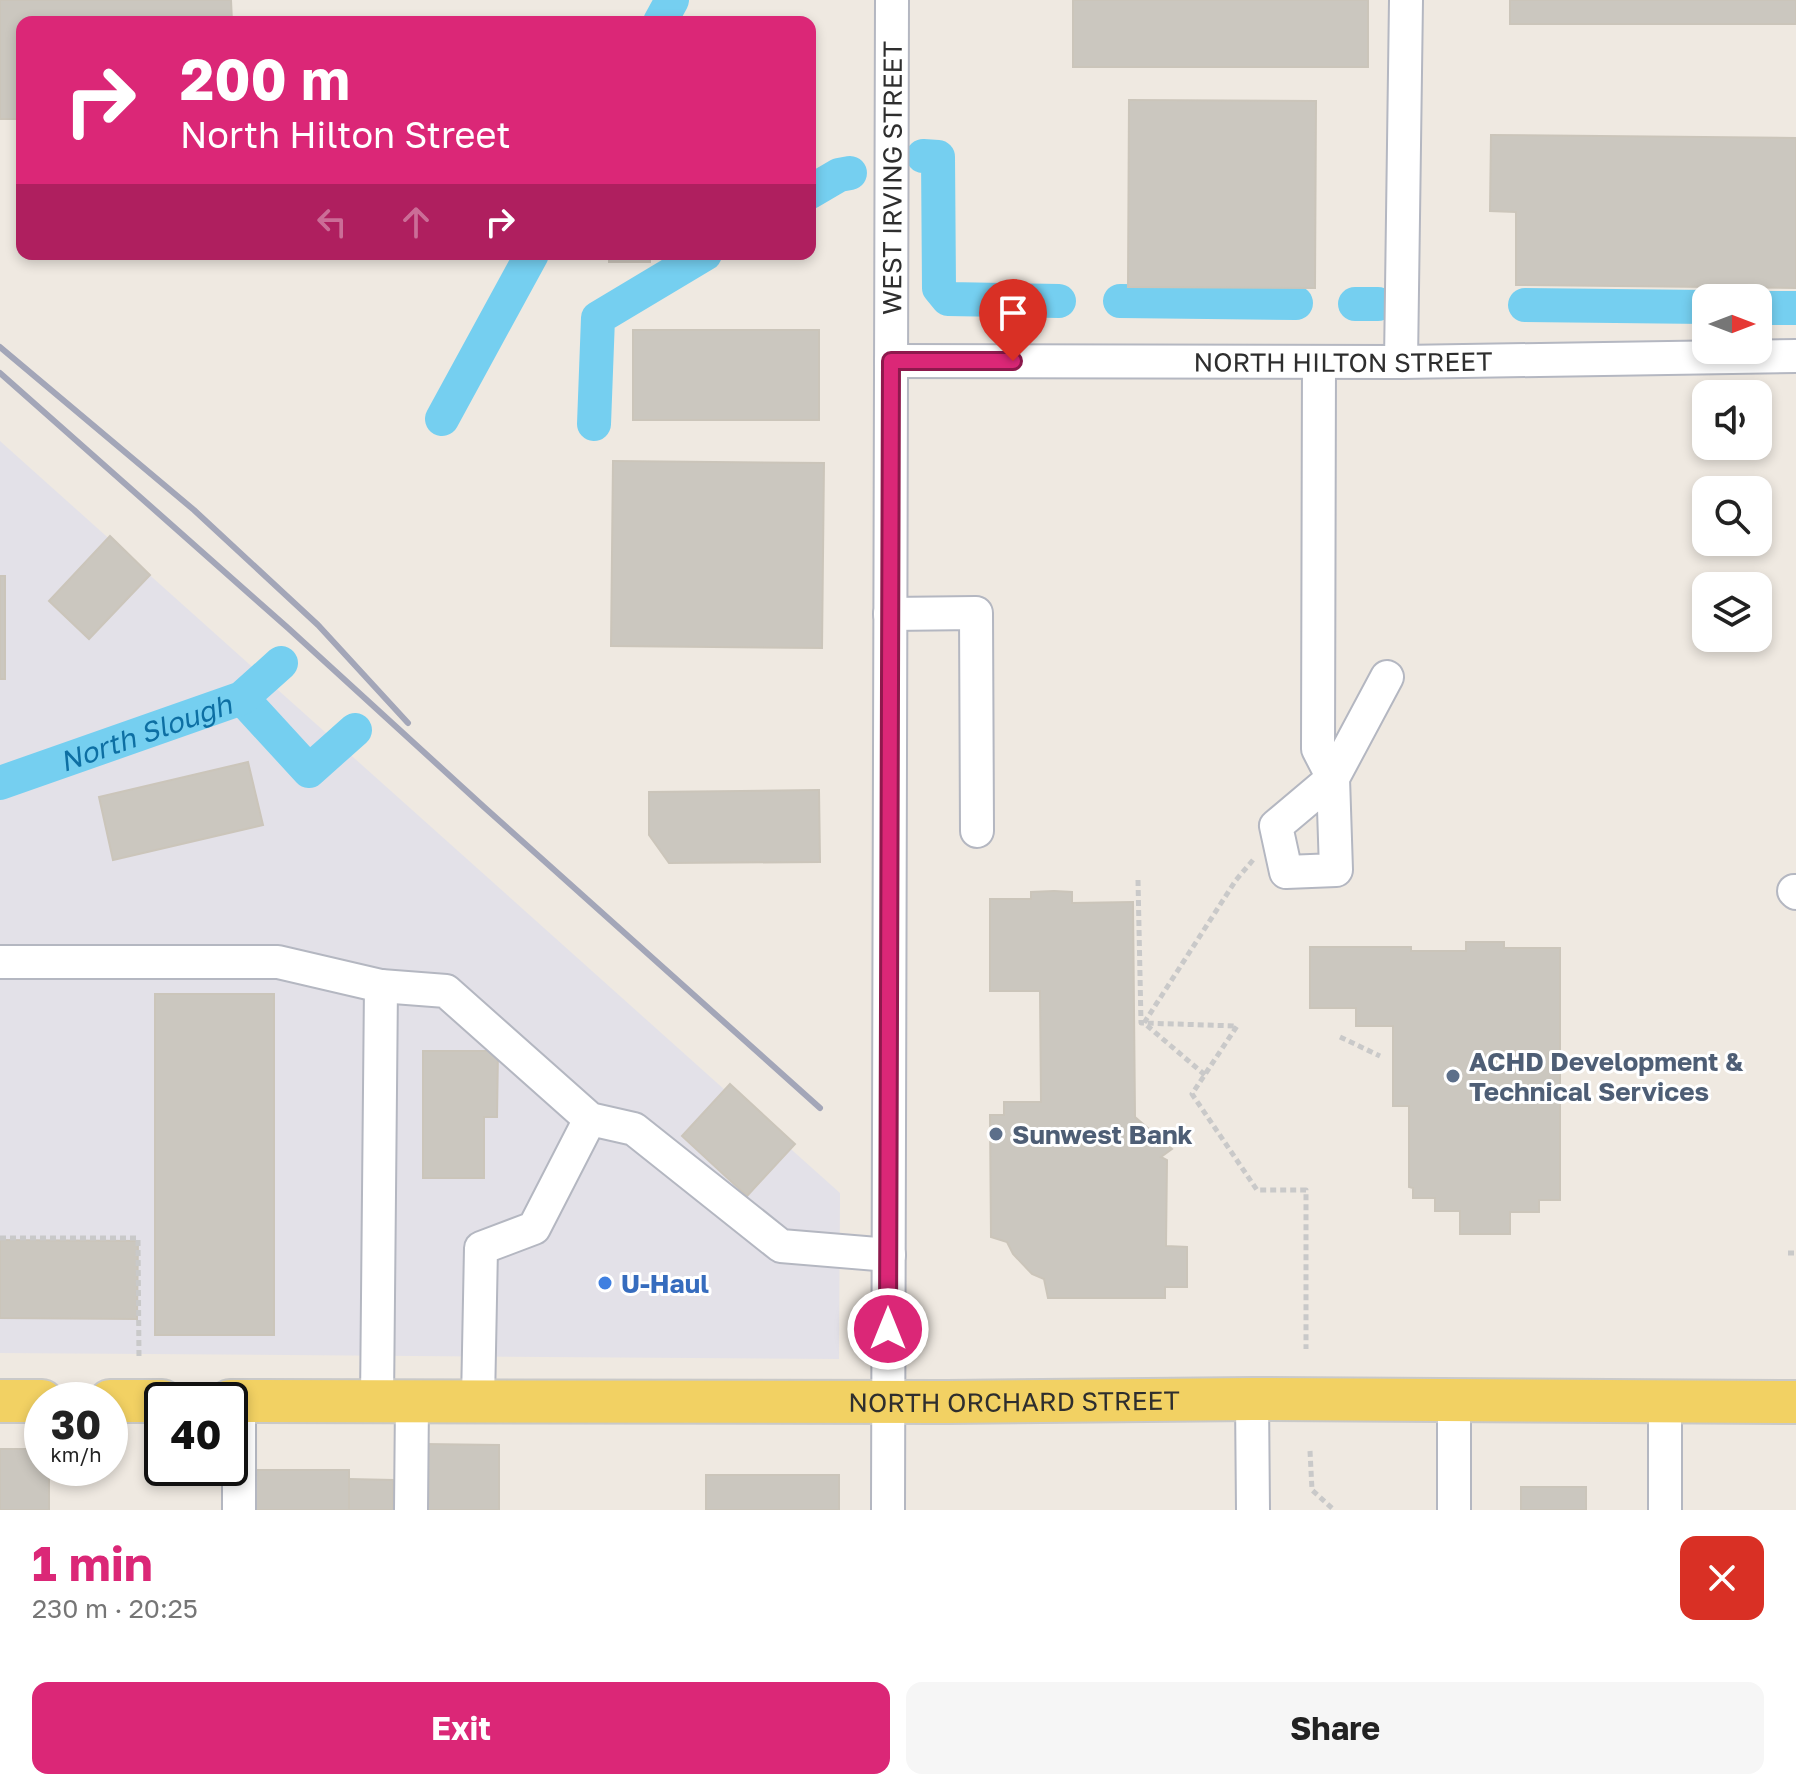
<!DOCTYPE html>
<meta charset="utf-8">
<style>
:root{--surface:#fff;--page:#f6f6f6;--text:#222;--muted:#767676;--accent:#db2777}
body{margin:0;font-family:"Golos Text",sans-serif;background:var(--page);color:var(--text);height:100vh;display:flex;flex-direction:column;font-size:30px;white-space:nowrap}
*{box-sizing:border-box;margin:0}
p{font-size:26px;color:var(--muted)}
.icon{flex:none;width:44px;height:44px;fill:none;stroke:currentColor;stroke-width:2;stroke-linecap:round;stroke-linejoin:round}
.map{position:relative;height:1510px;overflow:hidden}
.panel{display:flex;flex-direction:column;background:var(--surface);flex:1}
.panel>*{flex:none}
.guide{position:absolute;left:16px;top:16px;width:800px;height:244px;border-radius:16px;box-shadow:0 4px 12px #0003;background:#db2777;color:#fff;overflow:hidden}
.needle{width:52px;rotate:90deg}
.fabs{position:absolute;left:1692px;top:284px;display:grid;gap:16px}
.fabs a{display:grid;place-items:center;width:80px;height:80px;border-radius:16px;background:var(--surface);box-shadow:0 4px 12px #0003;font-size:40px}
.speed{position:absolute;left:24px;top:1382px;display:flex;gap:16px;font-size:40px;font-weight:700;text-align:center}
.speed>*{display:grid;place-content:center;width:104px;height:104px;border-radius:50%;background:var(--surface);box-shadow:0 4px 12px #0003;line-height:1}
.speed small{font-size:20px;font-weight:400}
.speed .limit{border:4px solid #111;border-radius:12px;background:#fff;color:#111}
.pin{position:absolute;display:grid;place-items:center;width:68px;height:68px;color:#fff;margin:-82px -34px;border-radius:50% 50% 50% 0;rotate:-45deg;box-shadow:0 0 8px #0007}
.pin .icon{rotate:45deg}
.me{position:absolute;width:88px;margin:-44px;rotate:0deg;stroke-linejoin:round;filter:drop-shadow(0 0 6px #0008)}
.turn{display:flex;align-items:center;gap:28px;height:168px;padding:0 32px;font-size:36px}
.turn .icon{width:104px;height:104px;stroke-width:2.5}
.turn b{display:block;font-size:56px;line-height:68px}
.lanes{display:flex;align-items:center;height:76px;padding:0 32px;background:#0003;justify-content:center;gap:40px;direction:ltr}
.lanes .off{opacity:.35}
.round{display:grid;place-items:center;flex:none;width:84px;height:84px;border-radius:16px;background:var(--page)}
.head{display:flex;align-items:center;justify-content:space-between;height:136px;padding:0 32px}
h1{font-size:48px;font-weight:700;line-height:60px;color:var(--accent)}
.cta{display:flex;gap:16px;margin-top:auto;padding:16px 32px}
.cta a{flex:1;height:92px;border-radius:16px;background:var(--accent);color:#fff;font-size:32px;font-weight:700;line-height:92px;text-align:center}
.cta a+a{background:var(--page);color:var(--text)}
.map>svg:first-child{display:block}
</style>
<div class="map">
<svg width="1796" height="1510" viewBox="0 0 1796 1510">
<rect width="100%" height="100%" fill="#efe9e1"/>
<path fill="#e3e1e8" d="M0 441 840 1193 839 1359 0 1353Z"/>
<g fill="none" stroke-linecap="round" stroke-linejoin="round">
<g stroke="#75cff0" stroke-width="34">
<path d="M660 22 672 0"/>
<path d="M923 156 938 157 939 288 948 299 1059 301"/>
<path d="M810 192 839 175 850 173"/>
<path d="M1120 301 1296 303"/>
<path d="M1355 304H1378"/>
<path d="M1525 305 1706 307"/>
<path d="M1758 308H1796"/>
<path d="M442 419 532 254"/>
<path d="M594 424 598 318 705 254"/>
<path d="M242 698 309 771 355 730"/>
<path id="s1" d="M0 783 242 698 281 663"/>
</g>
</g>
<g fill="#cbc7bf" stroke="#cbc5ba" stroke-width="2">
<path d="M0 0H231L232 22H22V119H0Z"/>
<rect x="1073" y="0" width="295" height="67"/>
<rect x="1510" y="0" width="286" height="24"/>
<path d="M1129 100 1316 101 1315 288 1128 287Z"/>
<path d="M1491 135 1796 138V288L1516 285V212L1490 211Z"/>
<rect x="609" y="254" width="41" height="8"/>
<rect x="633" y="330" width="186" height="90"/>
<path d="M613 461 824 463 822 648 611 646Z"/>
<path d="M110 536 150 575 89 639 49 601Z"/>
<rect x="0" y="576" width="5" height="103"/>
<path d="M248 762 263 825 113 860 99 797Z"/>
<path d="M819 790 820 862 669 863 649 835V792Z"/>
<path d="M1054 891 1072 892V903L1133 902 1135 1117 1172 1149 1161 1157 1167 1160 1166 1246 1187 1247V1287H1165V1298H1048L1044 1279 1032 1274 1013 1254 1007 1242 991 1237 990 1115H1004V1102H1041L1040 991H990V899H1031V892Z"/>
<path d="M1466 942H1504V948H1560V1200H1539V1212H1510V1234H1460V1211H1435V1198H1413V1188L1409 1187V1106H1393V1026H1356V1008H1310V947H1411V951H1466Z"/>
<rect x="155" y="994" width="119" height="341"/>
<path d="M423 1051H498L497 1117H484V1178H423Z"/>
<path d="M730 1084 795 1144 747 1196 682 1136Z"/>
<path d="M0 1240 138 1241 137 1319 0 1318Z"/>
<path d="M424 1444 499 1445V1510H423Z"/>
<path d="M0 1449H42V1468H49V1510H0Z"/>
<rect x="251" y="1470" width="98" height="40"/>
<rect x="706" y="1475" width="133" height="35"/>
<path d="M349 1479 393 1480V1510H349Z"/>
<rect x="1521" y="1487" width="65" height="23"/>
</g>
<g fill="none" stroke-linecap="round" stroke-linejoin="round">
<defs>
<g id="minor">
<path id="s2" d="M891 361 1401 362 1796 356"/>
<path d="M1319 362 1318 749 1333 778 1276 826 1286 872 1336 870 1333 778 1387 677"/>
<path d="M1401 362 1406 0"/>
<path d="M890 614 976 613 977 831"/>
<path d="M1794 891 1796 893"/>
<path d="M0 962H278L381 986 377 1401"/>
<path d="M381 986 446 991 590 1119 634 1129 781 1246 889 1255"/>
<path d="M1252 1399 1253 1510"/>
<path d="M239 1401V1510"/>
<path d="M478 1401 481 1248 534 1228 590 1119"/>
<path d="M1665 1401V1510"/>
<path d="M411 1510 412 1401"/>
<path id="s3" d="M888 1510 892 0"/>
<path d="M1454 1510V1400"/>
</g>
<g id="major">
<path d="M0 1401H42"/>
<path d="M110 1401H162"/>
<path id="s4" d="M230 1401 947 1402 1252 1399 1796 1402"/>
</g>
</defs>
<use href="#minor" stroke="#b4b7c1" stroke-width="36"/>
<use href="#major" stroke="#c9c9c9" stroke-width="46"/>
<g stroke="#c9c9c9" stroke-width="5" stroke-dasharray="6 4" stroke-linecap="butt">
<path d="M1253 860 1236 880 1144 1023 1237 1026 1192 1094 1257 1190H1306V1349"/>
<path d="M1138 880 1141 1023H1144L1205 1075"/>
<path d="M1340 1037 1380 1056"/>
<path d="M0 1238H138L139 1358"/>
<path d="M1788 1253H1796"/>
<path d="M1310 1451 1312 1490 1334 1510"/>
</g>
<use href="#minor" stroke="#fff" stroke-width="32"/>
<use href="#major" stroke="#f2d163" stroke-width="42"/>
<g stroke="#a3a6b8" stroke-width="6">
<path d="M0 347 194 510 318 625 408 723"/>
<path d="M0 373 288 628 484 807 820 1108"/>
</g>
</g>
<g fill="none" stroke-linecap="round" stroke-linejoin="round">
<defs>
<path id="route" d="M888 1329 891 361H1013"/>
</defs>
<use href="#route" stroke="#8e194d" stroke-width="20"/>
<use href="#route" stroke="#db2777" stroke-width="14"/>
</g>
<g fill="#5c6f8a" stroke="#fff" stroke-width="3">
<circle cx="1453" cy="1076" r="8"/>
<circle cx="996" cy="1134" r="8"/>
</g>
<circle fill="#3f7fe0" stroke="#fff" stroke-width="3" cx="605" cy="1283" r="8"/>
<g text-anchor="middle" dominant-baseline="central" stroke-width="6" stroke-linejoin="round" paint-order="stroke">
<g font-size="26" fill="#2e2e2e" stroke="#fff">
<text stroke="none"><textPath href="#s3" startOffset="1332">WEST IRVING STREET</textPath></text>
<text stroke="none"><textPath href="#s2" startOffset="452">NORTH HILTON STREET</textPath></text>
<text stroke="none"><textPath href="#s4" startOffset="784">NORTH ORCHARD STREET</textPath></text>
</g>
<g font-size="26" font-weight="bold" fill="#4e5e75" stroke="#fff" text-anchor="start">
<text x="1469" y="1061">ACHD Development &amp;<tspan x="1469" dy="30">Technical Services</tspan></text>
<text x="1012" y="1134">Sunwest Bank</text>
</g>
<g font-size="26" font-weight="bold" fill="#366cbe" stroke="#fff" text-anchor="start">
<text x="621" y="1283">U-Haul</text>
</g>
<g font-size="28" font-style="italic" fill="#0d6fa3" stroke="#fff">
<text stroke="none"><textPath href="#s1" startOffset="154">North Slough</textPath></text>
</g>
</g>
</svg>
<div class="fabs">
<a><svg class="needle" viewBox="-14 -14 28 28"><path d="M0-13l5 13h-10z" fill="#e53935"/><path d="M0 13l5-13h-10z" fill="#767676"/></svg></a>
<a><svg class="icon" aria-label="sound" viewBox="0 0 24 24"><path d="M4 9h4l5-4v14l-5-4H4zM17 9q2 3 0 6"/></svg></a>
<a><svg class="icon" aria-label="search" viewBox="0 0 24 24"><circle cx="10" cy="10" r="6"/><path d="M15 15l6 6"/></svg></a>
<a><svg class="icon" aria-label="layers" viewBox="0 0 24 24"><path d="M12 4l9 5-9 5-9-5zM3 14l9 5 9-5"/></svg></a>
</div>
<div class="speed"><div>30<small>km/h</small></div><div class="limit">40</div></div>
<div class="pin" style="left:1013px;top:361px;background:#d93025"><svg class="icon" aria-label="arrive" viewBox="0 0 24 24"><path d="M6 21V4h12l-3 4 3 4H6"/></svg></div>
<svg class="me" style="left:888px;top:1329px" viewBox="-20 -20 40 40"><circle r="17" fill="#db2777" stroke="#fff" stroke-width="3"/><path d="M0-11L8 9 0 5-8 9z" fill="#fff"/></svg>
<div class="guide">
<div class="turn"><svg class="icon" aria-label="right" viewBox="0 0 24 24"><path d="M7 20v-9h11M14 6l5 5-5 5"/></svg><div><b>200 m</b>North Hilton Street</div></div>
<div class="lanes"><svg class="icon off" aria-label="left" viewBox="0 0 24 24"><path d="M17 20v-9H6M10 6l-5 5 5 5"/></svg><svg class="icon off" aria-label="ahead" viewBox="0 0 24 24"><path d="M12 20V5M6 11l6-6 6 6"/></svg><svg class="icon" aria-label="right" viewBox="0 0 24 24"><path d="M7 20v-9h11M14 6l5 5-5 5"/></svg></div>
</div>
</div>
<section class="panel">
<div class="head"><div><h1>1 min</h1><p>230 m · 20:25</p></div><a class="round" style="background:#d93025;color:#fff"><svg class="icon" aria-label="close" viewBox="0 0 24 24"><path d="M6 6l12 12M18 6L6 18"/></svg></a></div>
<div class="cta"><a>Exit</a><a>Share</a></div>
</section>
